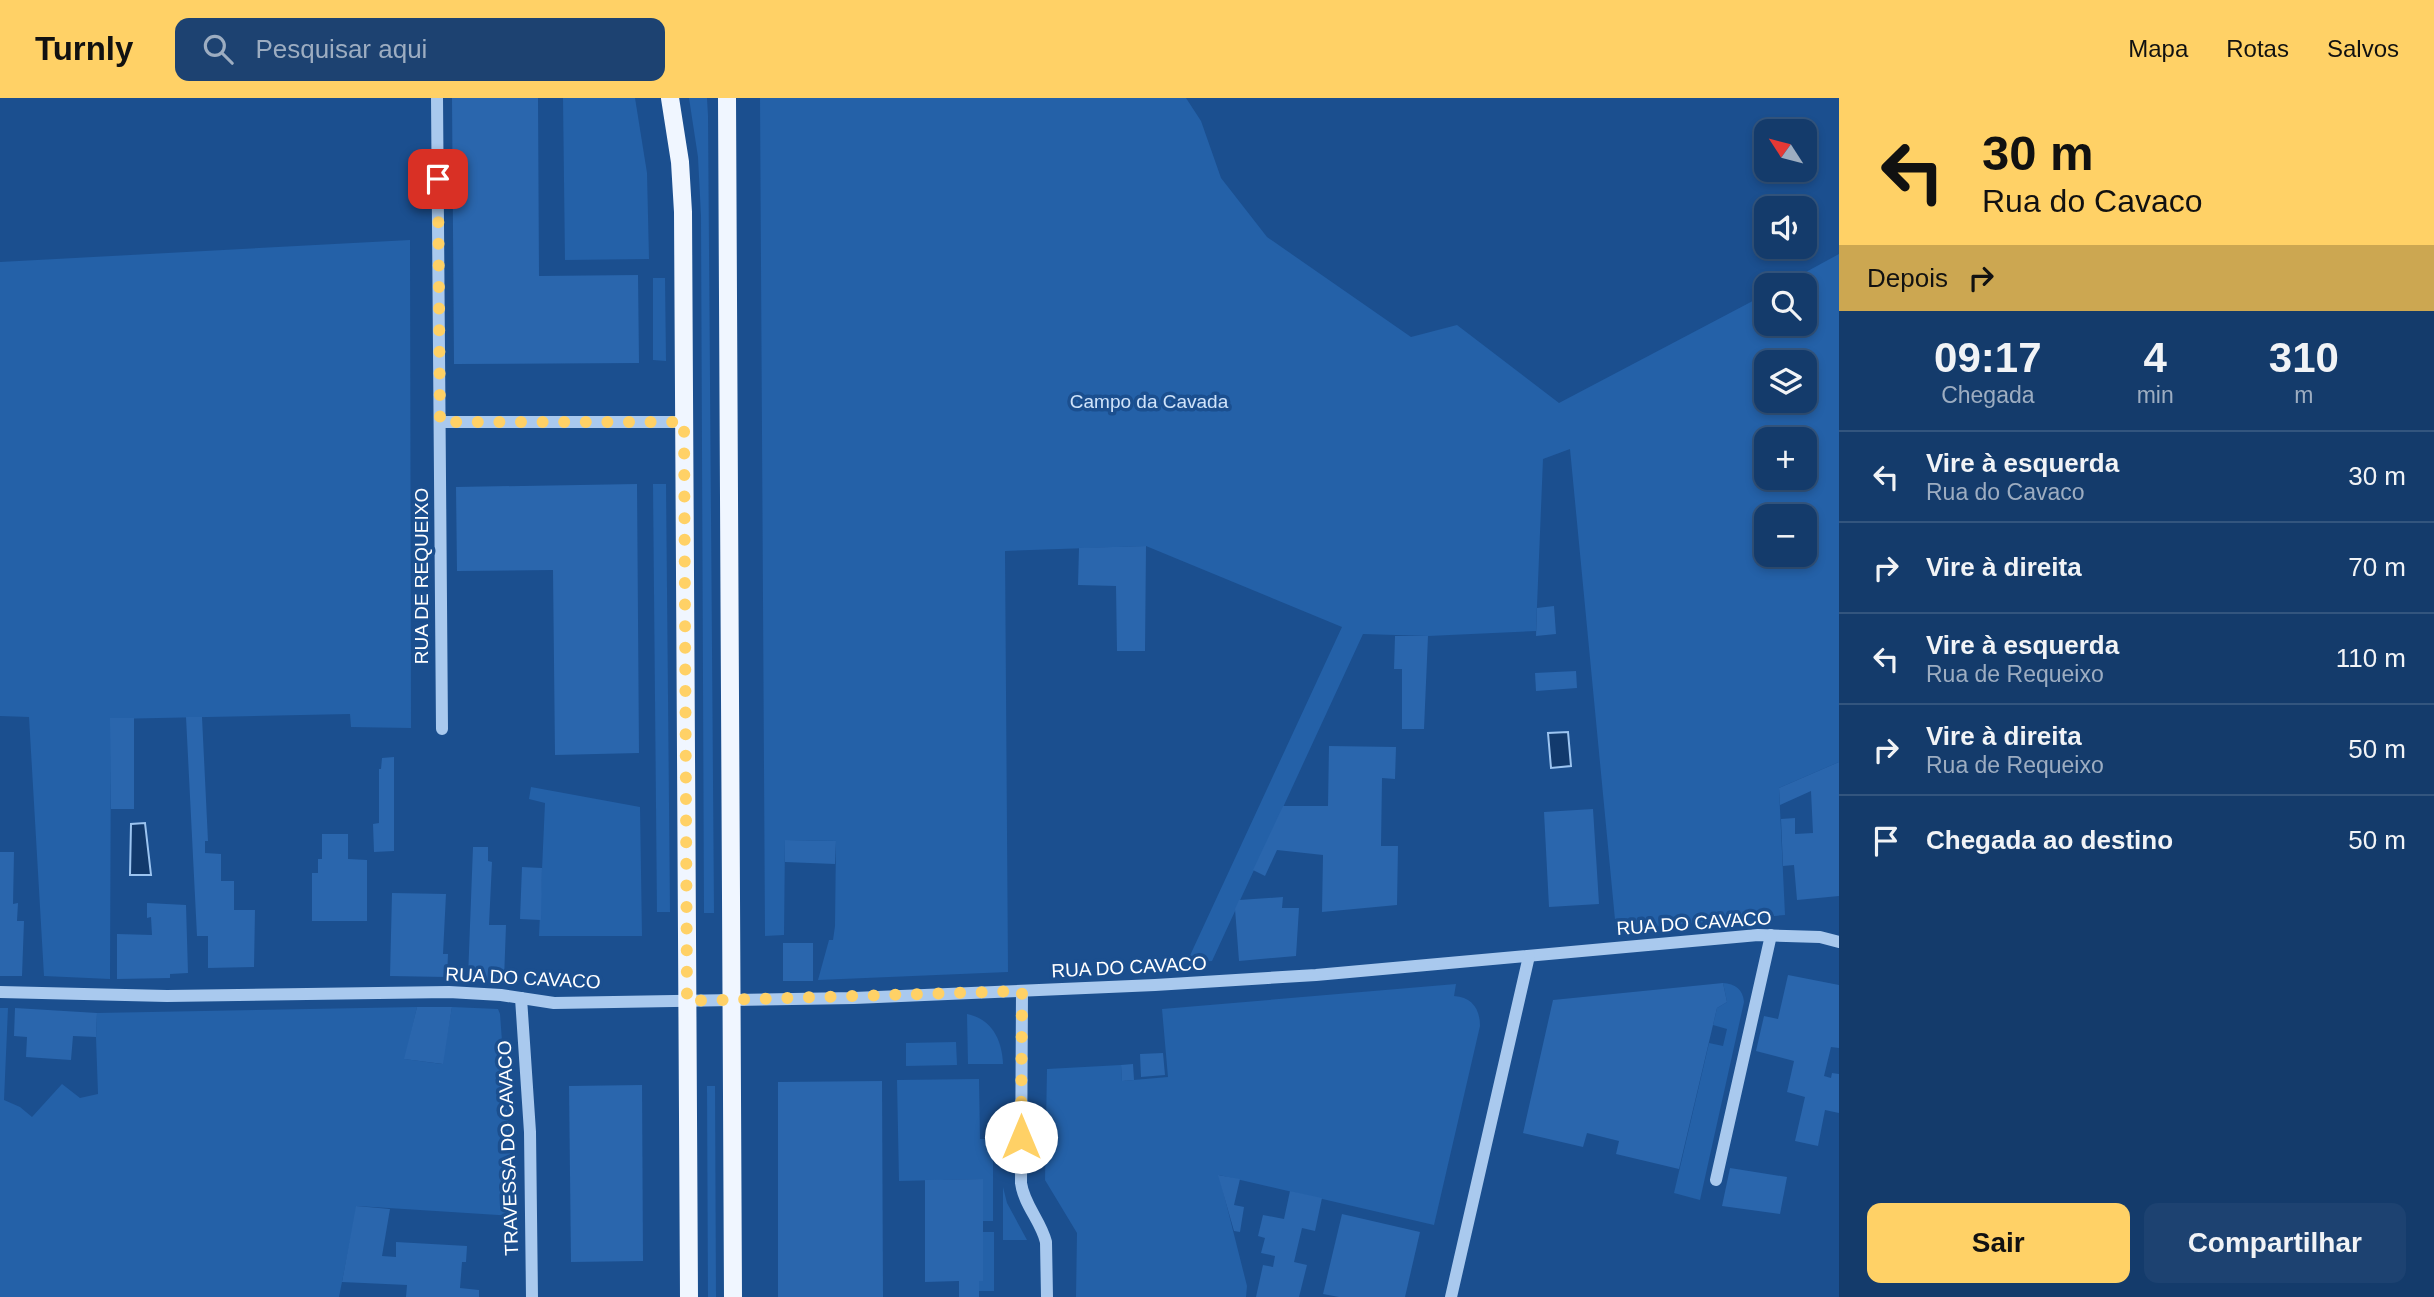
<!DOCTYPE html>
<html lang="pt">
<meta charset="utf-8">
<style>
:root{--surface:#143b6b;--page:#1d4271;--text:#f1f3f6;--muted:#9dadc1;--line:#33557e;--accent:#ffd166}
body{margin:0;font-family:Arial,sans-serif;background:var(--page);color:var(--text);height:100vh;display:flex;flex-direction:column;font-size:26px;white-space:nowrap}
*{box-sizing:border-box;margin:0}
p{font-size:23px;color:var(--muted)}
.icon{flex:none;width:38px;height:38px;fill:none;stroke:currentColor;stroke-width:2;stroke-linecap:round;stroke-linejoin:round}
.map{position:relative;flex:1;overflow:hidden}
.details{display:flex;flex-direction:column;background:var(--surface);width:595px}
.details>*{flex:none}
.banner{background:#ffd166;color:#111;overflow:hidden}
.needle{width:46px;rotate:306deg}
.controls{position:absolute;left:1754px;top:21px;display:grid;gap:14px}
.controls a{display:grid;place-items:center;width:63px;height:63px;border-radius:14px;background:var(--surface);box-shadow:0 4px 10px #0003,0 0 0 2px var(--line);font-size:35px}
.pin{position:absolute;display:grid;place-items:center;width:60px;height:60px;color:#fff;margin:-30px;border-radius:14px;box-shadow:0 4px 10px #0006}
.me{position:absolute;width:77px;margin:-38px;rotate:0deg;stroke-linejoin:round;filter:drop-shadow(0 0 5px #0008)}
.turn{display:flex;align-items:center;gap:24px;height:147px;padding:0 28px;font-size:32px}
.turn .icon{width:91px;height:91px;stroke-width:2.5}
.turn b{display:block;font-size:49px;line-height:60px}
.then{display:flex;align-items:center;height:66px;padding:0 28px;background:#0003;gap:14px;font-size:26px}
.eta{display:flex;justify-content:space-evenly;align-items:center;height:119px;text-align:center}
.eta b{font-size:42px;font-weight:600;line-height:49px}
.action{display:flex;gap:14px;margin-top:auto;padding:14px 28px}
.action a{flex:1;height:80px;border-radius:14px;background:var(--accent);color:#111;font-size:28px;font-weight:600;line-height:80px;text-align:center}
.action a+a{background:var(--page);color:var(--text)}
ul{padding:0;list-style:none}
li{display:flex;align-items:center;gap:21px;height:91px;padding:0 28px;border-top:2px solid var(--line)}
li div{flex:1}
li b{display:block;font-size:26px}
li em{font-style:normal}
header{display:flex;align-items:center;gap:42px;box-sizing:border-box;height:98px;padding:0 35px;background:var(--accent);color:#111}
header strong{font-size:33px}
nav{display:flex;gap:38px;margin-inline-start:auto;font-size:24px}
.search{width:490px;height:63px;background:var(--page);display:flex;align-items:center;gap:18px;box-sizing:border-box;padding:0 24px;border-radius:14px;color:var(--muted);font-size:26px}
main{display:flex;flex:1;min-height:0}
.map>svg:first-child{display:block}
</style>
<header>
<strong>Turnly</strong>
<div class="search"><svg class="icon" aria-label="search" viewBox="0 0 24 24"><circle cx="10" cy="10" r="6"/><path d="M15 15l6 6"/></svg>Pesquisar aqui</div>
<nav><a>Mapa</a><a>Rotas</a><a>Salvos</a></nav>
</header>
<main>
<div class="map">
<svg width="1839" height="1199" viewBox="0 0 1839 1199">
<rect width="100%" height="100%" fill="#1b4f8f"/>
<g fill="#2461a8" fill-rule="evenodd">
<path d="M563 0H635L647 75 649 161 565 162Z"/>
<path d="M689 0H707L708 18 714 815H704L701 118 698 59Z"/>
<path d="M760 0H1186L1201 23 1221 80 1267 139 1411 239 1457 227 1559 305 1766 196V226H1804V187H1782L1839 156V664L1779 690 1785 817 1616 832 1570 351 1543 361 1536 533 1428 538 1363 536 1212 863 1187 864 1342 529 1146 448 1005 453 1008 874 818 882 829 842H833L835 828 836 743 785 742 784 837 765 838ZM1766 264H1804V303H1766ZM1766 341H1804V380H1766ZM1766 418H1804V457H1766Z"/>
<path d="M410 142 411 630 351 629 350 616 111 621 110 881 44 878 29 619 0 618V164Z"/>
<path d="M653 180H665L666 263 653 262Z"/>
<path d="M653 386H666L670 814H657Z"/>
<path d="M531 689 640 709 642 838H539L545 705 529 701Z"/>
<path d="M1723 885C1735 886 1743 891 1744 904L1700 1102 1674 1095 1709 945 1723 948 1727 931 1713 927 1717 910 1727 904Z"/>
<path d="M1456 886 1454 898C1472 899 1480 911 1480 928L1434 1127 1219 1077 1247 1188 1246 1199H1076L1077 1135 1045 1082 1047 971 1121 967 1122 983 1168 979 1162 911Z"/>
<path d="M417 909 405 961 442 966 452 909 498 911 500 916 515 1118 357 1108 339 1199H0V910H8L4 1002 20 1009 32 1019 62 986 80 1000 98 996 96 939 97 915Z"/>
<path d="M967 916C992 921 1002 942 1003 966H968Z"/>
<path d="M956 944 957 967 906 968V945Z"/>
<path d="M979 981 980 1041H993V1123H983L982 1081 899 1083 897 982Z"/>
<path d="M707 988H715L716 1199H708Z"/>
<path d="M1003 1089 1007 1105 1027 1142H1003Z"/>
<path d="M983 1134H994V1193H979V1183H983Z"/>
</g>
<g fill="#123a6d" stroke="#9cc4f0" stroke-width="2">
<path d="M1568 634 1571 668 1551 670 1548 635Z"/>
<path d="M145 725 151 777H130L131 726Z"/>
</g>
<g fill="#2a66ad">
<path d="M452 0H538L539 178 638 177 639 265 454 266Z"/>
<path d="M637 386 639 655 555 657 553 472 457 473 456 389Z"/>
<path d="M1146 448 1145 553H1117L1116 488 1078 487 1079 450Z"/>
<path d="M1554 508 1556 536 1536 538 1537 510Z"/>
<path d="M1395 538H1428L1424 631H1402V571H1394Z"/>
<path d="M1576 573 1577 590 1536 593 1535 575Z"/>
<path d="M186 619H202L208 743H205V755L221 756V783H234V812H255L254 869 208 870V838H197Z"/>
<path d="M110 620H134V711H111Z"/>
<path d="M1329 648 1396 649 1395 681 1382 680 1381 748H1398L1397 807 1322 814 1323 757 1277 752 1265 778 1253 772 1283 708H1328Z"/>
<path d="M394 659V753L374 754 373 726 379 725V671H381L382 660Z"/>
<path d="M1839 664V798L1797 802 1794 767 1783 768 1781 721 1795 720V736L1813 735 1811 693 1780 707 1779 690Z"/>
<path d="M1593 711 1599 806 1549 809 1544 714Z"/>
<path d="M322 736H348V761L367 762V823H312V775H318V761H322Z"/>
<path d="M785 742 836 743 835 766 785 764Z"/>
<path d="M473 749H488V763L492 764 489 827H506L504 882 468 880Z"/>
<path d="M0 754H14L13 806 18 805 17 823H24L22 878H0Z"/>
<path d="M522 769 542 770 541 822 520 821Z"/>
<path d="M392 795 446 796 443 856H448L447 879 390 878Z"/>
<path d="M1283 799 1282 810H1299L1296 858 1239 863 1235 811 1239 802Z"/>
<path d="M147 805 186 807 188 875 170 876V880L117 881V836L152 837 151 819 147 820Z"/>
<rect x="783" y="845" width="30" height="38"/>
<path d="M1788 877 1839 887V950L1831 949 1824 978 1831 980 1832 975 1839 976V1015L1825 1012 1818 1048 1795 1043 1805 999 1787 994 1794 963 1756 953 1764 918 1778 921Z"/>
<path d="M1723 885 1727 904 1717 910 1679 1071 1616 1056 1619 1043 1587 1035 1583 1049 1523 1035 1553 902Z"/>
<path d="M417 909H452L443 966 404 961Z"/>
<path d="M15 910 97 915 96 939 73 938 71 962 26 959 27 939 14 938Z"/>
<path d="M1163 955 1165 977 1141 979 1140 956Z"/>
<path d="M1133 966 1134 982 1122 983 1121 967Z"/>
<path d="M882 983 883 1199H778V984Z"/>
<path d="M642 987 643 1163 571 1164 569 988Z"/>
<path d="M1730 1070 1787 1079 1780 1116 1722 1108Z"/>
<path d="M1218 1077 1240 1081 1234 1107 1244 1109 1240 1134 1234 1133Z"/>
<path d="M983 1081V1183H979V1199H959V1183L925 1184V1082Z"/>
<path d="M1290 1093 1322 1100 1315 1133 1302 1130 1294 1164 1307 1167 1299 1199H1256L1263 1167 1273 1169 1275 1158 1261 1155 1265 1140 1258 1138 1263 1117 1284 1121Z"/>
<path d="M356 1108 390 1111 382 1158 396 1159V1144L467 1148 466 1164H462L460 1190 479 1192V1199H406L407 1187 342 1184Z"/>
<path d="M1342 1116 1420 1134 1405 1199H1339L1323 1196Z"/>
</g>
<g fill="none" stroke-linecap="round" stroke-linejoin="round">
<g stroke="#a9c9ee" stroke-width="12">
<path d="M437 0 442 631"/>
<path d="M440 324H684"/>
<path d="M1022 893 1021 1085C1024 1107 1041 1123 1046 1144L1047 1199"/>
<path d="M0 894 167 898 449 894 501 897 554 905 854 900 1155 887 1316 877 1758 837 1820 839 1839 844"/>
<path d="M521 900 530 1034 532 1199"/>
<path d="M1716 1082 1771 837"/>
<path d="M1451 1199 1529 858"/>
</g>
<g stroke="#f0f6ff" stroke-width="18">
<path d="M670 0 680 64 683 114 689 1199"/>
<path d="M727 0 733 1199"/>
</g>
</g>
<g fill="none" stroke-linecap="round" stroke-linejoin="round">
<path stroke="#ffd166" stroke-width="12" stroke-dasharray="0 21.6" d="M438 81 440 324H684L687 903 1022 893 1021 1039"/>
</g>
<g text-anchor="middle" dominant-baseline="central" stroke-width="7" stroke-linejoin="round" paint-order="stroke">
<g font-size="19" fill="#cfe3fa" stroke="#1b4f8f">
<text x="1149" y="303">Campo da Cavada</text>
</g>
<g font-size="19" fill="#fff" stroke="#1b4f8f">
<text transform="translate(421 478) rotate(-90)">RUA DE REQUEIXO</text>
<text transform="translate(1694 825) rotate(-4)">RUA DO CAVACO</text>
<text transform="translate(1129 869) rotate(-3)">RUA DO CAVACO</text>
<text transform="translate(523 880) rotate(3)">RUA DO CAVACO</text>
<text transform="translate(508 1050) rotate(-92)">TRAVESSA DO CAVACO</text>
</g>
</g>
</svg>
<div class="controls">
<a><svg class="needle" viewBox="-14 -14 28 28"><path d="M0-13l5 13h-10z" fill="#e53935"/><path d="M0 13l5-13h-10z" fill="#9dadc1"/></svg></a>
<a><svg class="icon" aria-label="sound" viewBox="0 0 24 24"><path d="M4 9h4l5-4v14l-5-4H4zM17 9q2 3 0 6"/></svg></a>
<a><svg class="icon" aria-label="search" viewBox="0 0 24 24"><circle cx="10" cy="10" r="6"/><path d="M15 15l6 6"/></svg></a>
<a><svg class="icon" aria-label="layers" viewBox="0 0 24 24"><path d="M12 4l9 5-9 5-9-5zM3 14l9 5 9-5"/></svg></a>
<a>+</a>
<a>−</a>
</div>
<div class="pin" style="left:438px;top:81px;background:#d93025"><svg class="icon" aria-label="arrive" viewBox="0 0 24 24"><path d="M6 21V4h12l-3 4 3 4H6"/></svg></div>
<svg class="me" style="left:1021px;top:1039px" viewBox="-20 -20 40 40"><circle r="19" fill="#fff"/><path d="M0-13L10 11 0 6-10 11z" fill="#ffd166"/></svg>
</div>
<section class="details">
<div class="banner">
<div class="turn"><svg class="icon" aria-label="left" viewBox="0 0 24 24"><path d="M17 20v-9H6M10 6l-5 5 5 5"/></svg><div><b>30 m</b>Rua do Cavaco</div></div>
<div class="then">Depois<svg class="icon" aria-label="right" viewBox="0 0 24 24"><path d="M7 20v-9h11M14 6l5 5-5 5"/></svg></div>
</div>
<div class="eta">
<div><b>09:17</b><p>Chegada</p></div>
<div><b>4</b><p>min</p></div>
<div><b>310</b><p>m</p></div>
</div>
<ul>
<li><svg class="icon" aria-label="left" viewBox="0 0 24 24"><path d="M17 20v-9H6M10 6l-5 5 5 5"/></svg><div><b>Vire à esquerda</b><p>Rua do Cavaco</p></div><em>30 m</em></li>
<li><svg class="icon" aria-label="right" viewBox="0 0 24 24"><path d="M7 20v-9h11M14 6l5 5-5 5"/></svg><div><b>Vire à direita</b></div><em>70 m</em></li>
<li><svg class="icon" aria-label="left" viewBox="0 0 24 24"><path d="M17 20v-9H6M10 6l-5 5 5 5"/></svg><div><b>Vire à esquerda</b><p>Rua de Requeixo</p></div><em>110 m</em></li>
<li><svg class="icon" aria-label="right" viewBox="0 0 24 24"><path d="M7 20v-9h11M14 6l5 5-5 5"/></svg><div><b>Vire à direita</b><p>Rua de Requeixo</p></div><em>50 m</em></li>
<li><svg class="icon" aria-label="arrive" viewBox="0 0 24 24"><path d="M6 21V4h12l-3 4 3 4H6"/></svg><div><b>Chegada ao destino</b></div><em>50 m</em></li>
</ul>
<div class="action"><a>Sair</a><a>Compartilhar</a></div>
</section>
</main>
